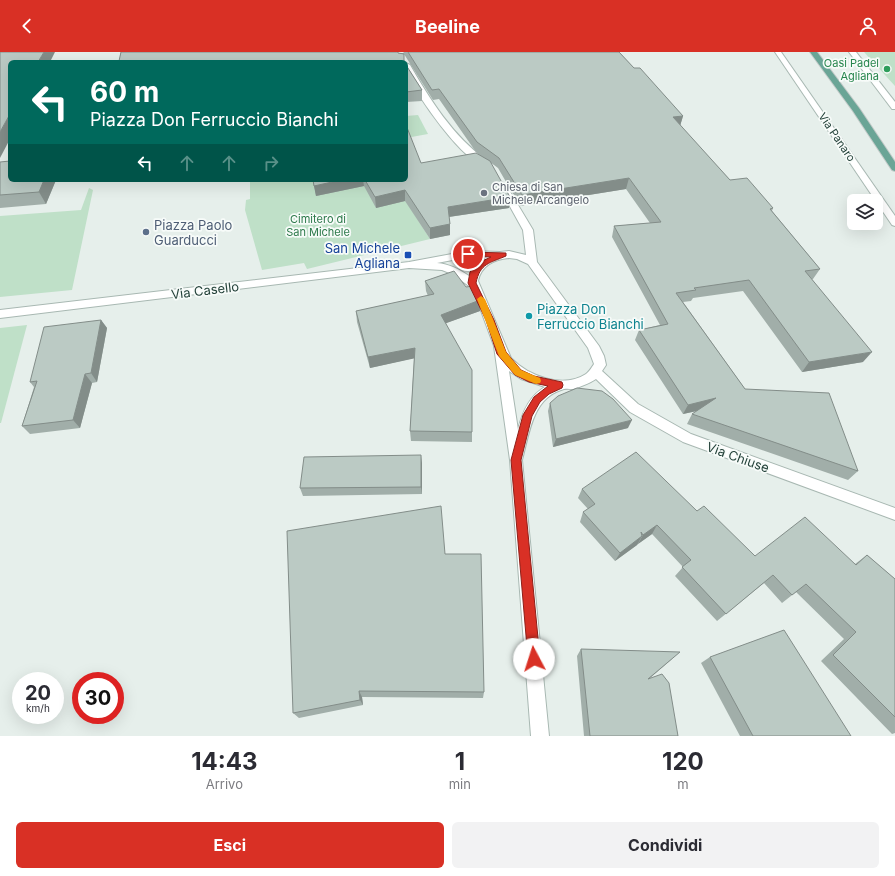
<!DOCTYPE html>
<html lang="it">
<style>
:root{--surface:#fff;--page:#f2f2f3;--text:#2b2b33;--muted:#7c7c81;--accent:#d93025}
body{margin:0;font-family:Inter,sans-serif;background:var(--page);color:var(--text);height:100vh;display:flex;flex-direction:column;font-size:15px;white-space:nowrap}
*{box-sizing:border-box;margin:0}
p{font-size:13px;color:var(--muted)}
.icon{flex:none;width:22px;height:22px;fill:none;stroke:currentColor;stroke-width:2;stroke-linecap:round;stroke-linejoin:round}
.map{position:relative;height:684px;overflow:hidden}
.sheet{display:flex;flex-direction:column;background:var(--surface);flex:1}
.sheet>*{flex:none}
.banner{position:absolute;left:8px;top:8px;width:400px;height:122px;border-radius:6px;box-shadow:0 4px 16px #0002;background:#00695c;color:#fff;overflow:hidden}
.controls{position:absolute;left:847px;top:142px;display:grid;gap:8px}
.controls a{display:grid;place-items:center;width:36px;height:36px;border-radius:6px;background:var(--surface);box-shadow:0 4px 16px #0002;font-size:20px}
.speed{position:absolute;left:12px;top:620px;display:flex;gap:8px;font-size:20px;font-weight:700;text-align:center}
.speed>*{display:grid;place-content:center;width:52px;height:52px;border-radius:50%;background:var(--surface);box-shadow:0 4px 16px #0002;line-height:1}
.speed small{font-size:10px;font-weight:400}
.speed .limit{border:6px solid #d22;background:#fff;color:#111}
.pin{position:absolute;display:grid;place-items:center;width:34px;height:34px;color:#fff;margin:-17px;border:2px solid #fff;border-radius:50%;box-shadow:0 1px 4px #0007}
.me{position:absolute;width:44px;margin:-22px;rotate:355deg;stroke-linejoin:round;filter:drop-shadow(0 0 3px #0008)}
.turn{display:flex;align-items:center;gap:14px;height:84px;padding:0 16px;font-size:18px}
.turn .icon{width:52px;height:52px;stroke-width:2.5}
.turn b{display:block;font-size:28px;line-height:34px}
.lanes{display:flex;align-items:center;height:38px;padding:0 16px;background:#0003;justify-content:center;gap:20px;direction:ltr}
.lanes .off{opacity:.35}
.eta{display:flex;justify-content:space-evenly;align-items:center;height:68px;text-align:center}
.eta b{font-size:24px;font-weight:700;line-height:28px}
.cta{display:flex;gap:8px;margin-top:auto;padding:8px 16px}
.cta a{flex:1;height:46px;border-radius:6px;background:var(--accent);color:#fff;font-size:16px;font-weight:700;line-height:46px;text-align:center}
.cta a+a{background:var(--page);color:var(--text)}
header{display:flex;justify-content:space-between;align-items:center;height:52px;padding:0 16px;background:var(--accent);color:#fff;font-size:18px;font-weight:700}
.map>svg:first-child{display:block}
</style>
<header><svg class="icon" aria-label="back" viewBox="0 0 24 24"><path d="M15 5l-7 7 7 7"/></svg>Beeline<svg class="icon" aria-label="person" viewBox="0 0 24 24"><circle cx="12" cy="8" r="4"/><path d="M4 21q1-7 8-7t8 7"/></svg></header>
<div class="map">
<svg width="895" height="684" viewBox="0 0 895 684">
<rect width="100%" height="100%" fill="#e6efeb"/>
<g fill="#bfe0c8">
<path d="M864 0H895V34Z"/>
<path d="M418 63 428 82 406 86V64Z"/>
<path d="M250 128H390L393 129 430 187 307 217 304 211 262 218 245 158 246 148 250 147Z"/>
<path d="M89 136 93 138 72 238 0 245V164L81 158Z"/>
<path d="M27 273 1 371H0V276Z"/>
</g>
<g fill="none" stroke-linecap="round" stroke-linejoin="round">
<defs>
<g id="minor">
<path d="M775 0H781L895 164V174L892 173Z"/>
<path d="M849 0H856L895 50V57H892Z"/>
<path d="M406 11 410 13C431 49 452 83 486 108L487 110 486 112C467 117 413 38 406 20 406 17 406 14 406 11Z"/>
<path d="M502 130 506 133 533 178 537 210 599 294 604 304 606 313 602 319 638 352 691 382 895 456V468L683 390 630 360 596 327C590 331 580 335 573 337 569 337 565 336 561 338 532 347 529 383 522 408L549 684H531L510 408 494 294 480 256 469 234 452 222 442 218 409 216 0 266V258L409 210 468 199 500 200 509 199 526 203 523 178 498 133ZM468 205 485 206 474 214 469 224C459 217 449 212 437 211ZM509 206 517 207 528 212 588 296 594 312C592 315 589 320 586 322 563 337 528 324 511 306L478 229C481 214 494 207 509 206ZM509 319 521 327 545 335C529 344 522 361 518 378Z"/>
</g>
<path id="major" d="M810 0H817L859 56 895 110V119L892 118 853 59Z"/>
</defs>
<use href="#minor" stroke="#a8b8b2" stroke-width="2"/>
<use href="#major" stroke="#c2cac8" stroke-width="2"/>
<use href="#minor" fill="#fff" fill-rule="evenodd"/>
<use href="#major" fill="#6aa596" fill-rule="evenodd"/>
</g>
<g fill="#a1aea9">
<path d="M121 0 398 1H404L403 0H619L634 16 683 64 680 74 730 128 773 156 772 159 820 217 813 227H812L863 310 802 320 743 239 693 246 691 249 683 250 745 337 858 419 848 428 687 372 692 362 697 359 683 362 635 288 639 278 660 273 612 185 614 174 650 171 626 137 520 154 498 116 490 110 509 156 449 165 450 172V183L430 187 405 149 376 156 364 134 316 144 313 128H406L421 111 484 106 476 100 439 47 433 48 404 2V10H119Z"/>
<path d="M406 13 422 38V49L406 50Z"/>
<path d="M0 110 56 128 46 152 0 156Z"/>
<path d="M425 229 466 235 480 248V259L446 271 472 380V390L411 389 410 379 414 306 370 316 357 270 356 259 428 244 426 239Z"/>
<path d="M101 268 107 276 97 330 92 331 80 376 30 382 22 374 34 335 30 330Z"/>
<path d="M550 351 628 376 553 395 548 359Z"/>
<path d="M422 411V442L303 444 300 436Z"/>
<path d="M582 437 697 459 755 504 855 512 867 503 895 527V681L892 682 821 609 844 587 796 540 782 551 764 531 717 569 675 524 683 515 652 482 638 492 637 493 615 509 580 470 583 460 588 457 578 446Z"/>
<path d="M445 502 484 640 483 646 362 645 363 653 299 666 293 661Z"/>
<path d="M581 597 672 607 649 627 678 684H584L577 604Z"/>
<path d="M710 605 851 684H740L701 611Z"/>
</g>
<g fill="#838d89">
<path d="M44 0H55L50 10H38Z"/>
<path d="M10 62V87L0 106V80Z"/>
<path d="M683 64 680 74 673 65Z"/>
<path d="M629 126 626 137 520 154 522 143Z"/>
<path d="M44 128H56L46 152 39 140Z"/>
<path d="M341 128H363L364 134 316 144 314 134Z"/>
<path d="M405 138V149L376 156 375 145Z"/>
<path d="M510 145 509 156 448 165V155Z"/>
<path d="M450 172V183L430 187V176Z"/>
<path d="M480 248V259L441 273V263Z"/>
<path d="M101 268 107 276 97 330 91 321Z"/>
<path d="M415 296 416 306 370 316 368 305Z"/>
<path d="M872 300 863 310 802 320 809 310Z"/>
<path d="M85 322 92 331 80 376 73 368Z"/>
<path d="M716 346 710 356 683 362 688 353Z"/>
<path d="M632 368 628 376 553 395 556 387Z"/>
<path d="M421 403 422 411V442L421 435Z"/>
<path d="M657 473 652 482 638 492 643 483Z"/>
<path d="M642 484 637 493 615 509 620 501Z"/>
<path d="M359 639 362 645 363 653 360 648Z"/>
</g>
<g fill="#bbcac4" stroke="#838d89">
<path d="M0 0H44L38 10H10V62L0 80Z"/>
<path d="M121 0H398V1L404 2V10H126V9H119Z"/>
<path d="M408 0H619L634 16H640L683 64 673 65 730 128 747 126 773 156 770 157 820 217 805 219 872 300 809 310 749 228 694 236 696 238 676 241 745 337 829 341 858 419 692 362 716 346 688 353 639 278 668 272 614 174 661 170 629 126 522 143 499 106 477 90 439 37 432 38Z"/>
<path d="M406 13 422 38 406 40Z"/>
<path d="M406 73 421 111 476 101 490 109 510 145 448 155 450 172 430 176 405 138 375 145 365 128H406Z"/>
<path d="M10 109V128H44L39 140 0 143V110Z"/>
<path d="M313 128H341L314 134Z"/>
<path d="M454 219 466 235 473 234 480 248 441 263 472 318V380L410 379 415 296 368 305 356 259 434 242 425 229Z"/>
<path d="M101 268 91 321 85 322 73 368 22 374 37 329 30 330 44 275Z"/>
<path d="M577 336 602 339 613 347 632 368 556 387 550 351 558 344Z"/>
<path d="M636 400 697 459 704 454 755 504 805 465 856 513 867 503 895 527V665L833 603 856 580 806 532 792 543 773 523 726 562 682 515 691 508 657 473 643 483 641 480 642 484 620 501 583 460 595 452 582 437Z"/>
<path d="M421 403V435L300 436 304 405Z"/>
<path d="M441 454 445 502H481L484 640 359 639 360 648 293 661 287 479Z"/>
<path d="M784 578 851 684H753L710 605Z"/>
<path d="M581 597 680 600 648 627 662 622 669 631 678 684H590Z"/>
</g>
<path fill="#d93025" stroke="#8d1f18" d="M468 200 506 201V204C490 211 480 211 476 231L494 268 506 300 521 318 534 324 562 330 563 333 562 336 549 342 540 350 532 364 521 408 540 607 538 612 534 613 529 612 528 607 511 408 523 363 534 345 548 334 529 330 515 323 497 302 486 268 468 231 470 220 475 214 480 210 491 205 465 204 464 202Z"/>
<path fill="#f59e0b" d="M481 244 485 247 506 300 521 318 540 326 541 329 540 331 536 332 515 323 499 304 477 247Z"/>
<circle fill="#2e9e5b" stroke="#f7fbf9" stroke-width="1.5" cx="887" cy="17" r="4"/>
<circle fill="#6b7280" stroke="#f7fbf9" stroke-width="1.5" cx="484" cy="141" r="4"/>
<circle fill="#5c6f8a" stroke="#f7fbf9" stroke-width="1.5" cx="146" cy="180" r="4"/>
<rect fill="#1a4fb4" stroke="#f7fbf9" stroke-width="1.5" x="404" y="199" width="8" height="8" rx="2"/>
<circle fill="#0f9aa8" stroke="#f7fbf9" stroke-width="1.5" cx="529" cy="264" r="4"/>
<g text-anchor="middle" dominant-baseline="central" stroke-width="3.5" stroke-linejoin="round" paint-order="stroke">
<g font-size="11" fill="#27864d" stroke="#f7fbf9" text-anchor="end">
<text x="879" y="11">Oasi Padel<tspan x="879" dy="13">Agliana</tspan></text>
</g>
<g font-size="11" fill="#24423a" stroke="#f7fbf9">
<text transform="translate(837 85) rotate(56)">Via Panaro</text>
</g>
<g font-size="11" fill="#5b616d" stroke="#f7fbf9" text-anchor="start">
<text x="492" y="135">Chiesa di San<tspan x="492" dy="13">Michele Arcangelo</tspan></text>
</g>
<g font-size="11" fill="#2d7a4b" stroke="#f7fbf9">
<text x="318" y="167">Cimitero di<tspan x="318" dy="13">San Michele</tspan></text>
</g>
<g font-size="13" fill="#4e5e75" stroke="#f7fbf9" text-anchor="start">
<text x="154" y="173">Piazza Paolo<tspan x="154" dy="15">Guarducci</tspan></text>
</g>
<g font-size="13" fill="#164399" stroke="#f7fbf9" text-anchor="end">
<text x="400" y="196">San Michele<tspan x="400" dy="15">Agliana</tspan></text>
</g>
<g font-size="13" fill="#24423a" stroke="#f7fbf9">
<text transform="translate(205 238) rotate(-7)">Via Casello</text>
<text transform="translate(738 405) rotate(20)">Via Chiuse</text>
</g>
<g font-size="13" fill="#0d838f" stroke="#f7fbf9" text-anchor="start">
<text x="537" y="257">Piazza Don<tspan x="537" dy="15">Ferruccio Bianchi</tspan></text>
</g>
</g>
</svg>
<div class="controls">
<a><svg class="icon" aria-label="layers" viewBox="0 0 24 24"><path d="M12 4l9 5-9 5-9-5zM3 14l9 5 9-5"/></svg></a>
</div>
<div class="speed"><div>20<small>km/h</small></div><div class="limit">30</div></div>
<div class="pin" style="left:468px;top:202px;background:#d93025"><svg class="icon" aria-label="arrive" viewBox="0 0 24 24"><path d="M6 21V4h12l-3 4 3 4H6"/></svg></div>
<svg class="me" style="left:534px;top:607px" viewBox="-20 -20 40 40"><circle r="19" fill="#fff"/><path d="M0-13L10 11 0 6-10 11z" fill="#d93025"/></svg>
<div class="banner">
<div class="turn"><svg class="icon" aria-label="left" viewBox="0 0 24 24"><path d="M17 20v-9H6M10 6l-5 5 5 5"/></svg><div><b>60 m</b>Piazza Don Ferruccio Bianchi</div></div>
<div class="lanes"><svg class="icon" aria-label="left" viewBox="0 0 24 24"><path d="M17 20v-9H6M10 6l-5 5 5 5"/></svg><svg class="icon off" aria-label="ahead" viewBox="0 0 24 24"><path d="M12 20V5M6 11l6-6 6 6"/></svg><svg class="icon off" aria-label="ahead" viewBox="0 0 24 24"><path d="M12 20V5M6 11l6-6 6 6"/></svg><svg class="icon off" aria-label="right" viewBox="0 0 24 24"><path d="M7 20v-9h11M14 6l5 5-5 5"/></svg></div>
</div>
</div>
<section class="sheet">
<div class="eta">
<div><b>14:43</b><p>Arrivo</p></div>
<div><b>1</b><p>min</p></div>
<div><b>120</b><p>m</p></div>
</div>
<div class="cta"><a>Esci</a><a>Condividi</a></div>
</section>
